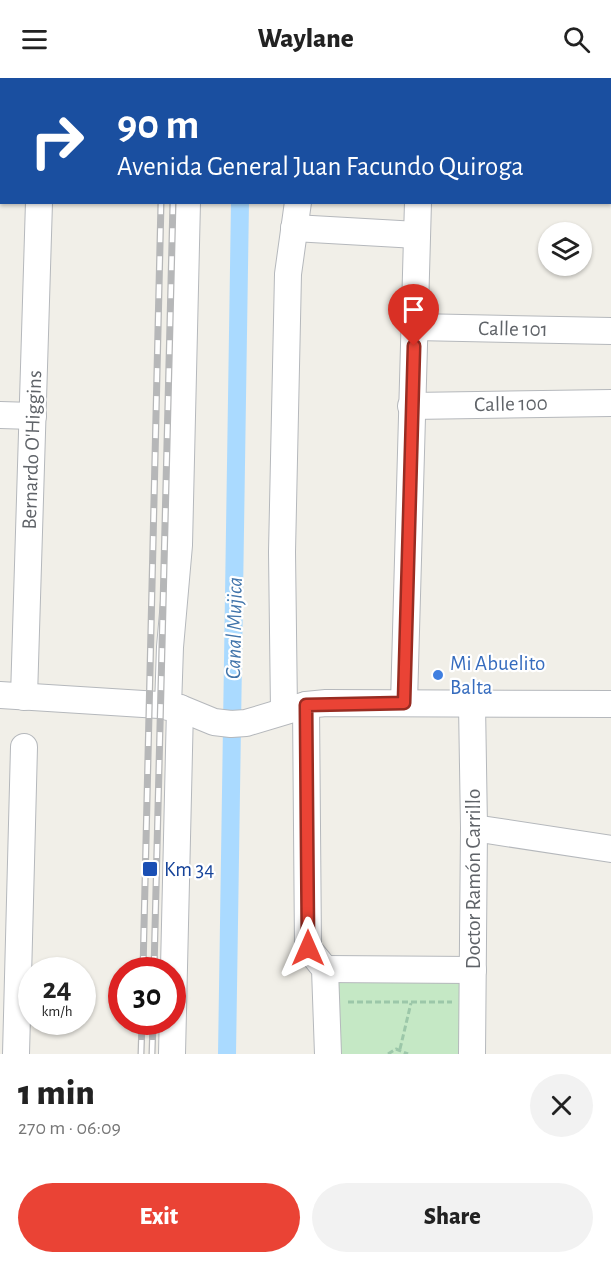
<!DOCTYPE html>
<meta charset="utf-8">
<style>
:root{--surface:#fff;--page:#f2f2f2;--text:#222;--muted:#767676;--accent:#ea4335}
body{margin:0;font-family:"Alegreya Sans",sans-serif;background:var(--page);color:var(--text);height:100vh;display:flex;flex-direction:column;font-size:22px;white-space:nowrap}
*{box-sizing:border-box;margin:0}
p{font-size:20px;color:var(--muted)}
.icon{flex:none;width:33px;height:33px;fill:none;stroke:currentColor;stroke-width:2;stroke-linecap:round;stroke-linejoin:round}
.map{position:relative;height:976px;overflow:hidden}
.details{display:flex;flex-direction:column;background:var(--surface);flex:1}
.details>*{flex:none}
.top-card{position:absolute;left:0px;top:0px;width:612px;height:126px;box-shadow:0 2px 4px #0004;background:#1a4fa0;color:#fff;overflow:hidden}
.fabs{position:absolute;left:538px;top:144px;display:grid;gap:12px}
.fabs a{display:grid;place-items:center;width:54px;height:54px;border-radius:50%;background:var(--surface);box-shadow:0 2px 4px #0004;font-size:30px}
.speed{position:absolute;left:18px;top:879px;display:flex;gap:12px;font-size:30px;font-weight:700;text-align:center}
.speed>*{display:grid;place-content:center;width:78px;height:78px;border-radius:50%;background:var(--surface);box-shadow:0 2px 4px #0004;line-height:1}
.speed small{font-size:15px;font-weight:400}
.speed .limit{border:9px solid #d22;background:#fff;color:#111}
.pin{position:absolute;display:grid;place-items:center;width:51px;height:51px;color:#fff;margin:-62px -26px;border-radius:50% 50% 50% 0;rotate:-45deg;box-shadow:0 0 6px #0007}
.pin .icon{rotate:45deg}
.me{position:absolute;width:66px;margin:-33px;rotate:0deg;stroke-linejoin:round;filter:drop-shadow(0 0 4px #0008)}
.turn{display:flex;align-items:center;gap:21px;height:126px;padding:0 18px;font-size:27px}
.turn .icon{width:78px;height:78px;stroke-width:2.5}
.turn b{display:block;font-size:42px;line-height:51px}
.round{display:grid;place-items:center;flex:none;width:63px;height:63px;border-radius:32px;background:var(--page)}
.headline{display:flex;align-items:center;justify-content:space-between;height:102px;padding:0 18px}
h1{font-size:36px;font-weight:800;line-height:45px}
.primary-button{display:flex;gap:12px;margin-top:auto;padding:12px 18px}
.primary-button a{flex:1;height:69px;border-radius:36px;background:var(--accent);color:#fff;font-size:24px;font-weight:800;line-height:69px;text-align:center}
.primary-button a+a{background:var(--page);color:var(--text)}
header{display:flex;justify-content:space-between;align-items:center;height:78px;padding:0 18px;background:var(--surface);font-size:27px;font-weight:800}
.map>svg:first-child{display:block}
</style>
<header><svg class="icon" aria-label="menu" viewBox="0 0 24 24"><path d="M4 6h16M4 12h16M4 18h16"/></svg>Waylane<svg class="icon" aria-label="search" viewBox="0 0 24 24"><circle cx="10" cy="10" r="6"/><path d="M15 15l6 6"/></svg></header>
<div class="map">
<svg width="611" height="976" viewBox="0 0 611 976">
<rect width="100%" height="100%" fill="#f1efe8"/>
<path fill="#c5e8c5" d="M335 903H462V976H336Z"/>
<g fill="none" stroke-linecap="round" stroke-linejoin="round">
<g stroke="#aadaff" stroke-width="18">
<path d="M243 2V0"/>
<path d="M227 976 240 124"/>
</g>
<defs>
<g id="minor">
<path d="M42 2V0"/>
<path d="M190 2V0"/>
<path d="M307 2V0"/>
<path d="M421 2V0"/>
<path d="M0 58H2"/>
<path d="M610 91H611"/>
<path d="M294 150 417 157"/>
<path d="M415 249 611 253"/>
<path d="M411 328 611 325"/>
<path d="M0 337 33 338"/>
<path d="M0 617 159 627 180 630 214 644 231 646 246 645 306 627 326 625 611 626"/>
<path d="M24 619 39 124"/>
<path d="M404 625 418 124"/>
<path d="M306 627 308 870 325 891 328 976"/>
<path d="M168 629 170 569 179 467 187 124"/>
<path d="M284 633 282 474 288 196 298 124"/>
<path d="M474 750 611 771"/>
<path d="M325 891 473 892"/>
<path d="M16 976 24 669"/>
<path d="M172 976 180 630"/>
<path d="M472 976 474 750 472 626"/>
</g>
</defs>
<use href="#minor" stroke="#b5b8bc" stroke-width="28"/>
<g stroke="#9cc7a9" stroke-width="3" stroke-dasharray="6 3" stroke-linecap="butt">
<path d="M348 924H452"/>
<path d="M400 971 411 925"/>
<path d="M388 976 396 971 408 976"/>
</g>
<use href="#minor" stroke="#fff" stroke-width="26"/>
<defs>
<g id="rail">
<path d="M164 2V0"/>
<path d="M176 2V0"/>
<path d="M143 892 161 124"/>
<path d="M154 892 173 124"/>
<path d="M141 976 142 944"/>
<path d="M152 976 153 944"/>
</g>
</defs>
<use href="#rail" stroke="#b6b7b8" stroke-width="7"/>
<use href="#rail" stroke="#fff" stroke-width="4.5" stroke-dasharray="14" stroke-linecap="butt"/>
</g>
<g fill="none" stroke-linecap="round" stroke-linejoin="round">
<defs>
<path id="route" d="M308 870 306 627 404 625 414 268"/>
</defs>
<use href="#route" stroke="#982c22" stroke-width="15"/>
<use href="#route" stroke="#ea4335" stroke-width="10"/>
</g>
<circle fill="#3f7fe0" stroke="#fff" stroke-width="2" cx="438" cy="597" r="6"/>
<rect fill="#1a4fb4" stroke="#fff" stroke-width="2" x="142" y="783" width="16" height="16" rx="3"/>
<g text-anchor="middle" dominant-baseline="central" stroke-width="4.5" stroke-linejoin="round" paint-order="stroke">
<g font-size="21" fill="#5f6368" stroke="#fff">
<text transform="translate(513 251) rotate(1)">Calle 101</text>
<text transform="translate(511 326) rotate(-1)">Calle 100</text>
<text transform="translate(32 372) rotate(-88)">Bernardo O'Higgins</text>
<text transform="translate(473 801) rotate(-90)">Doctor Ramón Carrillo</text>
</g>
<g font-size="21" fill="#366cbe" stroke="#fff" text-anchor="start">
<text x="450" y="585">Mi Abuelito<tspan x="450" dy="24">Balta</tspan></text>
</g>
<g font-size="21" fill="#164399" stroke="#fff" text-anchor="start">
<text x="164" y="791">Km 34</text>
</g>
<g font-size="22" font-style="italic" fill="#4174aa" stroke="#fff">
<text transform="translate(234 550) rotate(-89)">Canal Mujica</text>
</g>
</g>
</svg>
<div class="fabs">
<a><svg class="icon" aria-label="layers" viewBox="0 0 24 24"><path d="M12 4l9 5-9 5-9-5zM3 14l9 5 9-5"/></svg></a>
</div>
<div class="speed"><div>24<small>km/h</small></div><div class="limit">30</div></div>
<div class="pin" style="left:414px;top:268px;background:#d93025"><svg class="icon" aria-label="arrive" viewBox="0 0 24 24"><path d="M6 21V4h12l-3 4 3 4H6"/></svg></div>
<svg class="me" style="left:308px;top:870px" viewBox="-20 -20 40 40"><path d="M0-17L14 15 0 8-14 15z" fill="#ea4335" stroke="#fff" stroke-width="4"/></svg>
<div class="top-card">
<div class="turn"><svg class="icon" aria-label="right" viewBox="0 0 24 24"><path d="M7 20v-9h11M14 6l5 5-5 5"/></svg><div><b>90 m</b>Avenida General Juan Facundo Quiroga</div></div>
</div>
</div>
<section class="details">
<div class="headline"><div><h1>1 min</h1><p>270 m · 06:09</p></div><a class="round"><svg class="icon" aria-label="close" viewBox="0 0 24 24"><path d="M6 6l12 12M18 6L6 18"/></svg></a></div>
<div class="primary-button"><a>Exit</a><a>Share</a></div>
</section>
